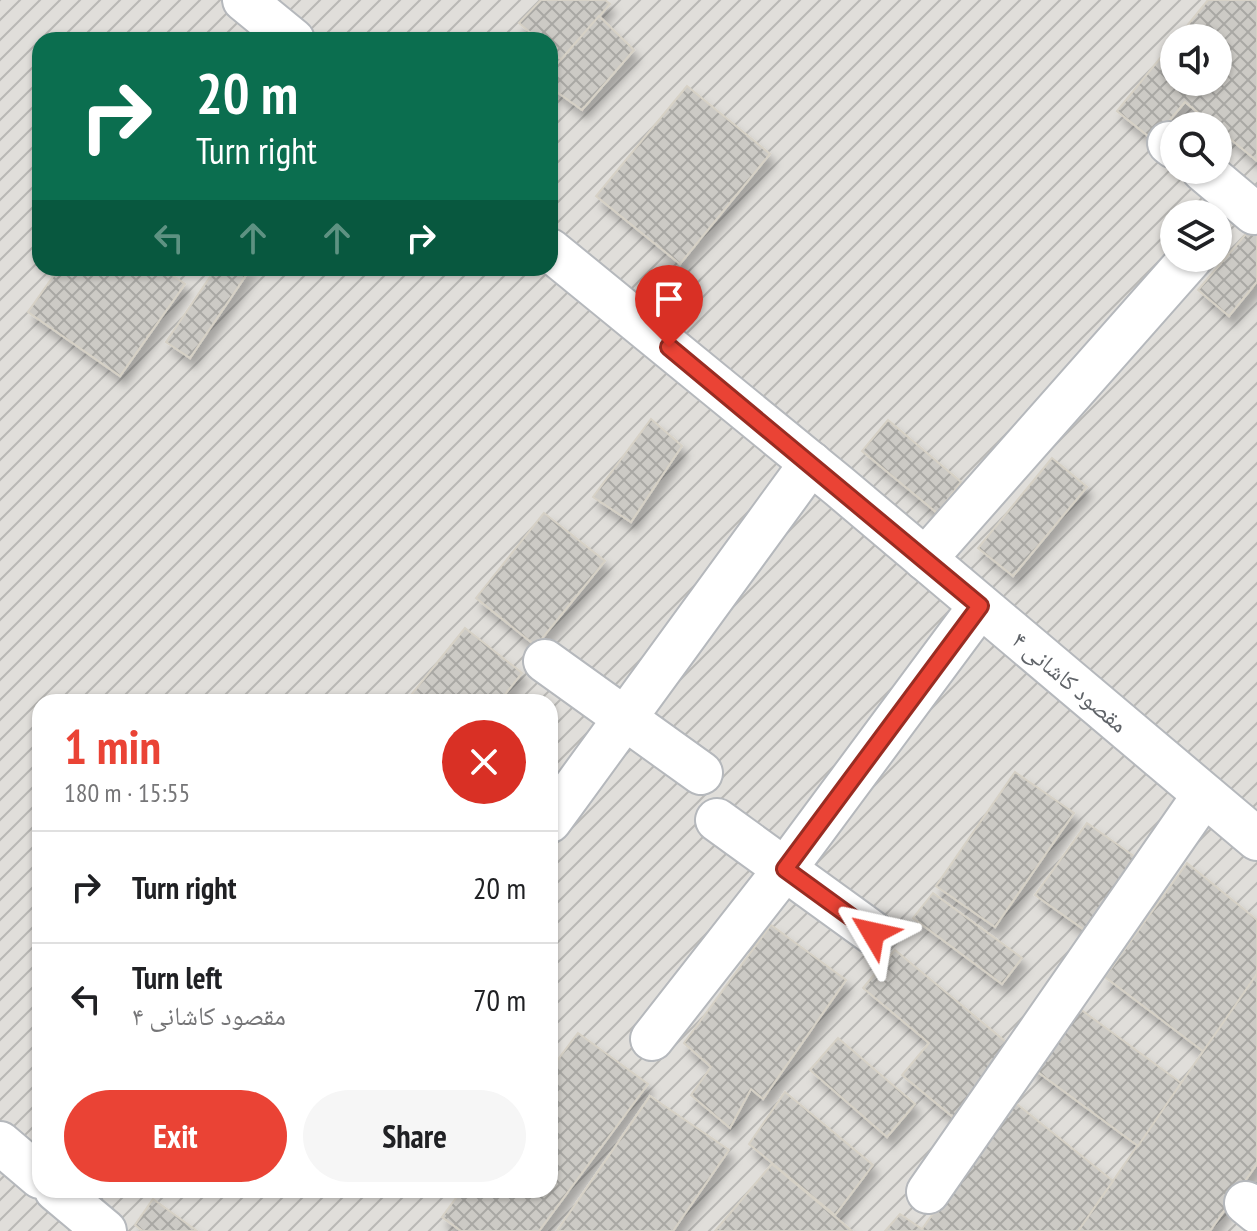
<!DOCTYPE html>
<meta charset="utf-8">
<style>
:root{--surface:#fff;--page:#f6f6f6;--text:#202124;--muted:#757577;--line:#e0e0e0;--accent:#ea4335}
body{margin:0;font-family:"PT Sans Narrow","Noto Naskh Arabic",sans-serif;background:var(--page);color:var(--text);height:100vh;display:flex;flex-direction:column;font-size:30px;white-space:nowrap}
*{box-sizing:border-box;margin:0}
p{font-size:26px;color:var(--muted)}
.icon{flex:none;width:44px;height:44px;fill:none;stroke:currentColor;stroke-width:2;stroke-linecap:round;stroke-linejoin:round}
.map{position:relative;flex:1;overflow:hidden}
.sheet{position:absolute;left:32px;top:694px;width:526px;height:504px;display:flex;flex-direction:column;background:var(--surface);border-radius:24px;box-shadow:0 2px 6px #0004}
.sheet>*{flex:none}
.top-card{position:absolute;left:32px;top:32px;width:526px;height:244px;border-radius:24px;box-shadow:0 2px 6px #0004;background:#0b6e4f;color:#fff;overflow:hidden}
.fabs{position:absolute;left:1160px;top:24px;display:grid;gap:16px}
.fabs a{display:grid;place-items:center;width:72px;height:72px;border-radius:50%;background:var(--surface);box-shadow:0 2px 6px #0004;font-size:40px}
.pin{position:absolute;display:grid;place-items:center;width:68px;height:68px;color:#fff;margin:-82px -34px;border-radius:50% 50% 50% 0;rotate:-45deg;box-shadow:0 0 8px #0007}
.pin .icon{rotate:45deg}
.me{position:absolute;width:88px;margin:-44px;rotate:306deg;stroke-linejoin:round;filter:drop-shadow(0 0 6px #0008)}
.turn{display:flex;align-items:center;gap:28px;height:168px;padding:0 32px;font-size:36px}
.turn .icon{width:104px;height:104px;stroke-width:2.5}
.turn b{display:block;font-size:56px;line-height:68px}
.lanes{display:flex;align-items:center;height:76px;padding:0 32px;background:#0003;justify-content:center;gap:40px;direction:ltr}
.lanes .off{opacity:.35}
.round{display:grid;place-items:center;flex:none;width:84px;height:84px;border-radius:42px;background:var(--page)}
.head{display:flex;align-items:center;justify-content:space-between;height:136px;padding:0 32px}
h1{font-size:48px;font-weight:700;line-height:60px;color:var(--accent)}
.cta{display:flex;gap:16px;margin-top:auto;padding:16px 32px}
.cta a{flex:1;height:92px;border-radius:48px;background:var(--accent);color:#fff;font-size:32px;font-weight:700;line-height:92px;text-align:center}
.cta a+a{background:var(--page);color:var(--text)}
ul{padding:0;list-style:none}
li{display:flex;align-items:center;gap:24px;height:112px;padding:0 32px;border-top:2px solid var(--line)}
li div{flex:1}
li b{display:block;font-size:30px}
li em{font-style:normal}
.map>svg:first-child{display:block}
</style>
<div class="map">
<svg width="1257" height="1231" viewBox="0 0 1257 1231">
<defs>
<pattern id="industrial-furrows" width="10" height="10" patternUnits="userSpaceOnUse" patternTransform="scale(2)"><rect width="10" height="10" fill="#e0deda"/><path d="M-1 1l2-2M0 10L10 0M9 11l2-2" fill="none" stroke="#b9b8b5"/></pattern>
<pattern id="building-cross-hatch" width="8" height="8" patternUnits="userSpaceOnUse" patternTransform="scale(2)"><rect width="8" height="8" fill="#cccac5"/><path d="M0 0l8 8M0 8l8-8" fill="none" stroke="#a9a8a4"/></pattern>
<filter id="shadow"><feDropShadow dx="5" dy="9" stdDeviation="4" flood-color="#0004"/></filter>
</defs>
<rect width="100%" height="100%" fill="#f1efe8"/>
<path fill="url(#industrial-furrows)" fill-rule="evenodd" d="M0 0H1257V1231H0ZM1174 38H1218V82H1174ZM40 40H550V268H40ZM1174 126H1218V170H1174ZM1174 214H1218V258H1174ZM40 702H550V1190H40Z"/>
<g fill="url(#building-cross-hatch)" stroke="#d6d1c6" stroke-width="2" filter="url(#shadow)">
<path d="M541 0H605L610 4 562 60 550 50V40H539L519 23Z"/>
<path d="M1208 0H1257V161L1185 102 1153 140 1117 111 1174 41V82H1218V38H1177Z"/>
<path d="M599 16 634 50 582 110 550 87V72Z"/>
<path d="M687 86 770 154 680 264 596 196Z"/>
<path d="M1257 221V282L1229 316 1198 290Z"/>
<path d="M59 268H162L185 284 120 376 28 312Z"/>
<path d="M216 268H251L190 358 166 342Z"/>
<path d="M651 419 682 446 631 522 593 497Z"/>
<path d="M888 420 961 482 937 513 862 451Z"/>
<path d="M1052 458 1087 487 1013 576 978 548Z"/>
<path d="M544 513 605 561 536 646 476 598Z"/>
<path d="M465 628 522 673 499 702H420L411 695Z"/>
<path d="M1015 772 1074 813 995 927 936 886Z"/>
<path d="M1087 823 1145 864 1093 936 1035 895Z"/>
<path d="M1187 863 1257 920V974L1204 1052 1105 977Z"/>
<path d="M933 893 1022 958 1002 984 913 918Z"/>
<path d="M771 925 846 980 763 1099 751 1089 730 1128 691 1095 711 1067 684 1043Z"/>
<path d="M895 950 1018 1052 959 1122 902 1075 929 1043 863 988Z"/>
<path d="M1257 974V1164L1210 1231H1078Z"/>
<path d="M1076 1006 1181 1083 1138 1146 1031 1067Z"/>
<path d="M578 1033 648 1084 539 1231H461L442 1217 462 1190H550V1070Z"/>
<path d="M838 1038 915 1104 887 1137 810 1070Z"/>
<path d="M785 1092 873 1165 835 1215 749 1144Z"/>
<path d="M650 1096 729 1150 673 1231H557Z"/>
<path d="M1013 1101 1113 1181 1078 1231H885L900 1214 922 1229Z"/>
<path d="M772 1164 852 1231H715Z"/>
<path d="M153 1199 197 1231H143L135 1225Z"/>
</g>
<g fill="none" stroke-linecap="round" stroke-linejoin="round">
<defs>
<g id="minor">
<path d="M244 0 293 40"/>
<path d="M1169 143 1174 147"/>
<path d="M1203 170 1254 213"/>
<path d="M550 250 840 487 1257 839"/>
<path d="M925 559 1191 258"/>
<path d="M545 661 701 773"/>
<path d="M717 820 873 933"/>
<path d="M550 821 811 463"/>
<path d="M652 1039 785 869 980 606"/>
<path d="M0 1143 40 1177"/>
<path d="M56 1190 105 1231"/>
<path d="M928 1192 1204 795"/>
<path d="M1246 1203 1257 1212"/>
</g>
</defs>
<use href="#minor" stroke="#b5b8bc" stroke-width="46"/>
<use href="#minor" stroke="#fff" stroke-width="42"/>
</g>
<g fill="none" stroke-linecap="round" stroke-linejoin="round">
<defs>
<path id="route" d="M669 347 980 606 785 869 873 933"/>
</defs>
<use href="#route" stroke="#982c22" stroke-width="20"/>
<use href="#route" stroke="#ea4335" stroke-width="14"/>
</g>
<g text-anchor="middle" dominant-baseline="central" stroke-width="8" stroke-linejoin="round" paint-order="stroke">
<g font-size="24" fill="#5f6368" stroke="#fff">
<text transform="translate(1070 682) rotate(40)">مقصود کاشانی ۴</text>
</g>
</g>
</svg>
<div class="fabs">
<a><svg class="icon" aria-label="sound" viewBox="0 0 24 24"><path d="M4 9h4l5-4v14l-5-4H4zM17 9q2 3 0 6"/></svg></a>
<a><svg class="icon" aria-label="search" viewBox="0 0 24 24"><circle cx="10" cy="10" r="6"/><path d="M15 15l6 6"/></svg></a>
<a><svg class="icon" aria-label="layers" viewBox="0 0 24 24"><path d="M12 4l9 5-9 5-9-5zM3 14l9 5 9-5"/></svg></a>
</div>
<div class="pin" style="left:669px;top:347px;background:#d93025"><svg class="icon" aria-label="arrive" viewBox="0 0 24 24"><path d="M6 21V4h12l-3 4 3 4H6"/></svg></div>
<svg class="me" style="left:873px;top:933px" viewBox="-20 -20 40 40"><path d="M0-17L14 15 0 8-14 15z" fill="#ea4335" stroke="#fff" stroke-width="4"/></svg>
<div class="top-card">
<div class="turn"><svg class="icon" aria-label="right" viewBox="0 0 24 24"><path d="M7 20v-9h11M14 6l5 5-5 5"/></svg><div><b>20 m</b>Turn right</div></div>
<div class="lanes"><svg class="icon off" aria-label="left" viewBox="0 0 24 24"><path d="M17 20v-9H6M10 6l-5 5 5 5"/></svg><svg class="icon off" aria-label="ahead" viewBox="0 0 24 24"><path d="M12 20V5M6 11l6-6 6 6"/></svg><svg class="icon off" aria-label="ahead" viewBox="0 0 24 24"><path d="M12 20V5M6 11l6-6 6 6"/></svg><svg class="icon" aria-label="right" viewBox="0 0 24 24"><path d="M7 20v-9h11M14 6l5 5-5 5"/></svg></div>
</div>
<section class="sheet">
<div class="head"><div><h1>1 min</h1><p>180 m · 15:55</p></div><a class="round" style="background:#d93025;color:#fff"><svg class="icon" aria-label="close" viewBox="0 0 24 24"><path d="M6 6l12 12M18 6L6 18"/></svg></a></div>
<ul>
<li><svg class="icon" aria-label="right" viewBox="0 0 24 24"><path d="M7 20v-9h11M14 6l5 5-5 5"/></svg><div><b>Turn right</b></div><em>20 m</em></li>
<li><svg class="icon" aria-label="left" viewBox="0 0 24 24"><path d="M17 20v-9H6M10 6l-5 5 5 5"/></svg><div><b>Turn left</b><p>مقصود کاشانی ۴</p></div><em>70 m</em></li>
</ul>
<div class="cta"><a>Exit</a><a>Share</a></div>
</section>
</div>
